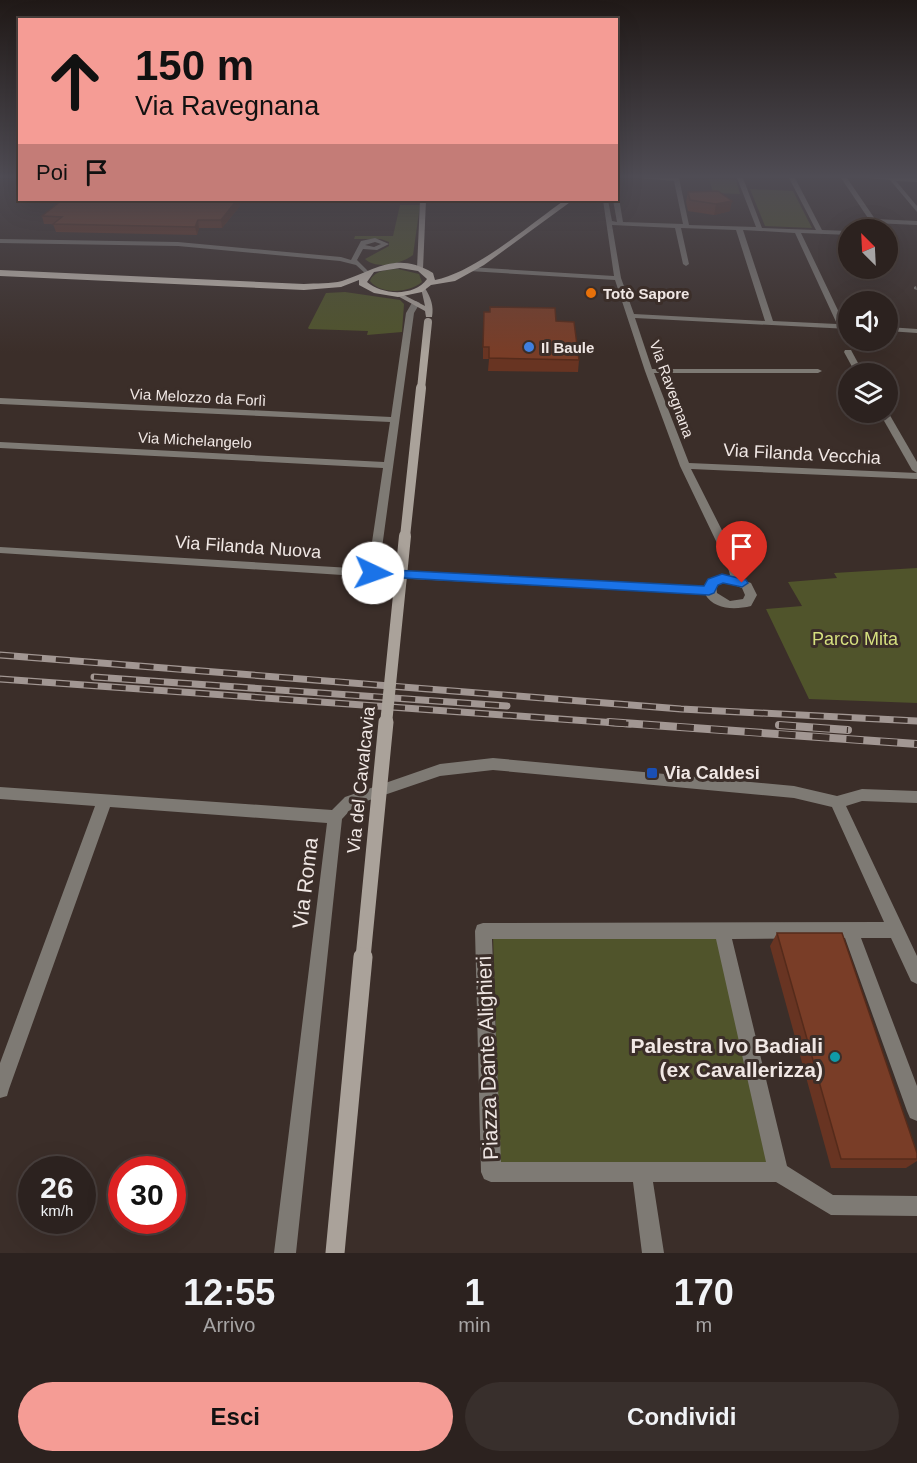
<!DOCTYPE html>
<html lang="it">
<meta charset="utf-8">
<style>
:root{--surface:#2c221f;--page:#382f2c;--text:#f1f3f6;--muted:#a6a4a4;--line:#483f3d;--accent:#f59c95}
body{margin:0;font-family:Arial,sans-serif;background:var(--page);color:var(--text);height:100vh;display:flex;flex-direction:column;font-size:22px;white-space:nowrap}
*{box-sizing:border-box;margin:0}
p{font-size:20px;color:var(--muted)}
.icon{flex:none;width:33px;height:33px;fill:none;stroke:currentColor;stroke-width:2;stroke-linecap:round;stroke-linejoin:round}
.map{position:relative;height:1253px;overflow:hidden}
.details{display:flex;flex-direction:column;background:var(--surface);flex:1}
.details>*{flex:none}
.guide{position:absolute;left:18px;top:18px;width:600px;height:183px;border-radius:0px;box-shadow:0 6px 24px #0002,0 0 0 2px var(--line);background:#f59c95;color:#111;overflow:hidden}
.needle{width:39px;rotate:336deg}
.tools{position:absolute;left:838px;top:219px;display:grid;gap:12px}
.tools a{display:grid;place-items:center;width:60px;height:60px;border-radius:50%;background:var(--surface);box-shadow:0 6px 24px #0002,0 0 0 2px var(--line);font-size:30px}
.speed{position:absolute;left:18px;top:1156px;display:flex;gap:12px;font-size:30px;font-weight:700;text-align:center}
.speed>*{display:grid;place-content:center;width:78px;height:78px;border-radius:50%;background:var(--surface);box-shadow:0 6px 24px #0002,0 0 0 2px var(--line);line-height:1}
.speed small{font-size:15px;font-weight:400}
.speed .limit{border:9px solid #d22;background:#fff;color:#111}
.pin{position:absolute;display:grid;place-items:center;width:51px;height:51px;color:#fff;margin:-62px -26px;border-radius:50% 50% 50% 0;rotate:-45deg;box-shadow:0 0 6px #0007}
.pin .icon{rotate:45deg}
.me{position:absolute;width:66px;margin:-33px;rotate:93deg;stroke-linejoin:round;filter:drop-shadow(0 0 4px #0008)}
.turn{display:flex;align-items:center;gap:21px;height:126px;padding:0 18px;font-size:27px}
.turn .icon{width:78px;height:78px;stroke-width:2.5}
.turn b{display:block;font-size:42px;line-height:51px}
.then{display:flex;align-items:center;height:57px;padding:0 18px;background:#0003;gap:12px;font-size:22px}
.eta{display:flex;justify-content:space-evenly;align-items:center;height:102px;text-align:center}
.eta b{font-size:36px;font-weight:800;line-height:42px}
.cta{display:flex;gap:12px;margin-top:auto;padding:12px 18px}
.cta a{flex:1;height:69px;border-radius:36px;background:var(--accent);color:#111;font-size:24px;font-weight:800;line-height:69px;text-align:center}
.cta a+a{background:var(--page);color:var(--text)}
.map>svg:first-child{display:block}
</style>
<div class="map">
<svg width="917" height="1253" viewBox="0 0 917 1253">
<rect width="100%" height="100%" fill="#3b2e29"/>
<g fill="#50542b">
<path d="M709 179 736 180 740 194 713 193Z"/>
<path d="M750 189 793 191 812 228 765 226Z"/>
<path d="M400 205H420L413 255C401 264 377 270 365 259L389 246V242L381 239H354L355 236H393Z"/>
<path d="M398 269 419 274 422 282C409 293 381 295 370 281 374 270 388 270 398 269Z"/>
<path d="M345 292 400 300 404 304 402 332 367 335 368 331 309 329 308 328 326 293Z"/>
<path d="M917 568V703L809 699 766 609 802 606 788 582 837 578 834 573Z"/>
<path d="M493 935H716L768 1162 500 1163Z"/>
</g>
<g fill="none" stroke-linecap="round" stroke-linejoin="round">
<g fill="#7e7a74" fill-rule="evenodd">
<path d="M639 178H679L689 225 756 227 737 178H743L762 228 816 230 789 178H795L822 230 849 231V235L801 233 845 325H849V329L635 318 652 369H818L822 371 818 373H654L689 463 917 473V479L691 469 739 564 742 580 751 583 757 595 751 606C735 610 714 610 705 594L373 577 0 553V547L368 569 383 468 0 448V442L384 462 390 422 0 404V398L391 417 406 313 413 301H416L420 303 414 313 379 570 704 586 708 579 730 575 727 564 680 466 645 371 615 280 469 271 466 269 469 267 614 276 603 200H608L612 221 617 222 613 200H616V196L619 198 623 222 683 224 674 181ZM612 225 675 228 683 264 686 266 689 264 681 228 736 230 765 321 634 314 621 278ZM743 230 795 233 837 324 773 321ZM728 583 742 588 745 595 743 599 730 601 717 593 716 585Z"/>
<path d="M841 178H847L875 219 917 221V225L874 223 865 230H857L870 221Z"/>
<path d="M868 178H917V182L896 181 917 206V212L890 180Z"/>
<path d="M375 238 389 244 377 250 363 249 357 260 370 273 367 275 356 265 340 261 178 246 0 243V239L178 242 341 257 351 260 361 241ZM375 242 381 244 374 247 365 245Z"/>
<path d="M916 286 917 290 914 289V287Z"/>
<path d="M888 327 917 329V333L888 331Z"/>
<path d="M845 350H851L864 374H856L844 352Z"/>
<path d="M879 412H888L917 462V473L912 470Z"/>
<path d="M493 758 794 786 837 796 862 789 917 791V803L862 801 846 806 917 956V984L911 981 891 938H861L917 1086V1121L910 1118 907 1111 845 938 732 939 787 1166 833 1195 917 1196V1216L831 1215 776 1182H653L664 1253H642L633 1182H491L484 1179 481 1172 475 931 477 925 483 923 884 922 832 807 794 798 493 770 440 776 355 805 342 819 296 1253H274L327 823 110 807 9 1089 7 1096 0 1098V1063L95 806 0 799V787L332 810 345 797 440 764ZM492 939H716L766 1162H501Z"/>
</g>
<g fill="#aaa29a" fill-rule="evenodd">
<path d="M420 200H426L423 269 420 271 417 269Z"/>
<path d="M421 288H425C431 298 434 306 432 317H426L425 311 394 294 400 293 425 306Z"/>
</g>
<path fill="#cbc2b7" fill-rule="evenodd" d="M565 200H573L484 265 455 281 431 285 422 292 398 297 374 293 359 285V280L341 287 304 290 0 276V270L304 284C316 283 331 284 342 281 376 270 396 251 433 273L435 280C476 272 530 224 565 200ZM400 268 418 271 427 279C414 297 382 295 367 282L374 272Z"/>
<defs>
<g id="rail-far1">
<path d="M0 655 681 709 917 721"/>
<path d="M94 677 507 706"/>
<path d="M0 679 630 724"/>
</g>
<g id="rail">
<path d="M609 722 917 744"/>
<path d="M779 725 848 730"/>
</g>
</defs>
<use href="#rail-far1" stroke="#a29793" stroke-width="7"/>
<use href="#rail" stroke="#a29793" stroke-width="8"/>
<use href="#rail-far1" stroke="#3b2e29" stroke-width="4.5" stroke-dasharray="14" stroke-linecap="butt"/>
<use href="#rail" stroke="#3b2e29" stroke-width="6" stroke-dasharray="17" stroke-linecap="butt"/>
<path stroke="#aaa29a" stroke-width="8" d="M421 389 428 322"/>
<path stroke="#aaa29a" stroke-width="10" d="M405 537 421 388"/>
<path stroke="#aaa29a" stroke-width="12" d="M386 724 405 536"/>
<path stroke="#aaa29a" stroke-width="15" d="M363 958 386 722"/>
<path stroke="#aaa29a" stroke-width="19" d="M335 1253 363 957"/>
</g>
<g fill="#683422">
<path d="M718 191 730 211 714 215 688 211 686 202 688 192Z"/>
<path d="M240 206 222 228H199L197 235 56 232 53 224H44L42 216Z"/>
<path d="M556 321 579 360 578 372 488 371 489 359H483V347Z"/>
<path d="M777 933 917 1153V1161L906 1168H831L770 946Z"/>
</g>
<g fill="#552b1b">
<path d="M237 200H239L240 206 222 228 221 220Z"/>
<path d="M732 201 730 211 714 215 716 204Z"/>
<path d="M198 220 199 228 197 235 195 227Z"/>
</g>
<g fill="#793d27" stroke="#552b1b" stroke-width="1.5">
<path d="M718 191 732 201 716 204 690 200 688 192Z"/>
<path d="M62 200H237L221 220H198L195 227 53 224 62 217 42 216Z"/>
<path d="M490 307 555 308 556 321 574 322 579 360 489 358V347H483L484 312H490Z"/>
<path d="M777 933H842L917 1153V1159H841Z"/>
</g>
<linearGradient id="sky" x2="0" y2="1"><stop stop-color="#201917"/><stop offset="0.5" stop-color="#4f4c54"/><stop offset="1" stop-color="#4f4c54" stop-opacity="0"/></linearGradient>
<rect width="917" height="353" fill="url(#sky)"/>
<path fill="#1a73e8" stroke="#114b97" stroke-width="1.5" d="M373 569 704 586 708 579 722 574 746 580 748 583 742 587 723 583 718 585 714 593 709 595 368 576 366 573Z"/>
<circle fill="#e8710a" stroke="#3b2e29" stroke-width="2" cx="591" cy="293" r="6"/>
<circle fill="#3f7fe0" stroke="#3b2e29" stroke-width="2" cx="529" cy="347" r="6"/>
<rect fill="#1a4fb4" stroke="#3b2e29" stroke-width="2" x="646" y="767" width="12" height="12" rx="3"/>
<circle fill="#0f9aa8" stroke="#3b2e29" stroke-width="2" cx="835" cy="1057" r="6"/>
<g text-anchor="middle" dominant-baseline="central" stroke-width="6" stroke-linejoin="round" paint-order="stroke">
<g font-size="15" font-weight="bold" fill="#f0e7e4" stroke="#3b2e29" text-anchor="start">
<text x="603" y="293">Totò Sapore</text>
<text x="541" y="347">Il Baule</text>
</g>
<g font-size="15" fill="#f0e7e4" stroke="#3b2e29">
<text transform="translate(672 389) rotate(70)">Via Ravegnana</text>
<text transform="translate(198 397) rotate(3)">Via Melozzo da Forlì</text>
<text transform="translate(195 440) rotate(3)">Via Michelangelo</text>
</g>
<g font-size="18" fill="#f0e7e4" stroke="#3b2e29">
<text transform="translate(802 454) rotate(3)">Via Filanda Vecchia</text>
<text transform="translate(248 547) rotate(4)">Via Filanda Nuova</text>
<text transform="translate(361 780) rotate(-84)">Via del Cavalcavia</text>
</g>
<g font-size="18" fill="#d5df7f" stroke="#3b2e29">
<text x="855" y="639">Parco Mita</text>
</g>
<g font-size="18" font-weight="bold" fill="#f0e7e4" stroke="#3b2e29" text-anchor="start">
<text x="664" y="773">Via Caldesi</text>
</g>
<g font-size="21" fill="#f0e7e4" stroke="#3b2e29">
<text transform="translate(305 883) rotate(-83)">Via Roma</text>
<text transform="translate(487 1058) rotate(-92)">Piazza Dante Alighieri</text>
</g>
<g font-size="21" font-weight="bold" fill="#f0e7e4" stroke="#3b2e29" text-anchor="end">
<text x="823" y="1045">Palestra Ivo Badiali<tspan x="823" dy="24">(ex Cavallerizza)</tspan></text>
</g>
</g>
</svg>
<div class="tools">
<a><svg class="needle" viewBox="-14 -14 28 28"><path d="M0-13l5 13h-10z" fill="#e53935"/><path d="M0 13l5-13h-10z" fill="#a6a4a4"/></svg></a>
<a><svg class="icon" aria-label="sound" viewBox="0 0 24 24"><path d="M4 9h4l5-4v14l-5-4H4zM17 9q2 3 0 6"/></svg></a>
<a><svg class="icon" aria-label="layers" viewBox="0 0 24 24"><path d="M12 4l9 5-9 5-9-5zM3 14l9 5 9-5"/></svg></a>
</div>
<div class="speed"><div>26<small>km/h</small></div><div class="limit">30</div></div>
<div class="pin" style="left:742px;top:583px;background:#d93025"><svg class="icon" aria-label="arrive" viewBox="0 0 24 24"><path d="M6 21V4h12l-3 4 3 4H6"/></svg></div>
<svg class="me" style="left:373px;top:573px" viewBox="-20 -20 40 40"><circle r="19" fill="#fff"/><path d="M0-13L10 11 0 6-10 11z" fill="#1a73e8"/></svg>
<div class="guide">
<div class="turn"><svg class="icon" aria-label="ahead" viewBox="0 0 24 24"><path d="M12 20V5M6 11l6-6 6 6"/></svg><div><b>150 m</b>Via Ravegnana</div></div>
<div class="then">Poi<svg class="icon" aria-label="arrive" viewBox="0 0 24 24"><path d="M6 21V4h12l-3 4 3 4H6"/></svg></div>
</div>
</div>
<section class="details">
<div class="eta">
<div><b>12:55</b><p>Arrivo</p></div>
<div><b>1</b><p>min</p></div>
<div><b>170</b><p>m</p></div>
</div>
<div class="cta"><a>Esci</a><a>Condividi</a></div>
</section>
